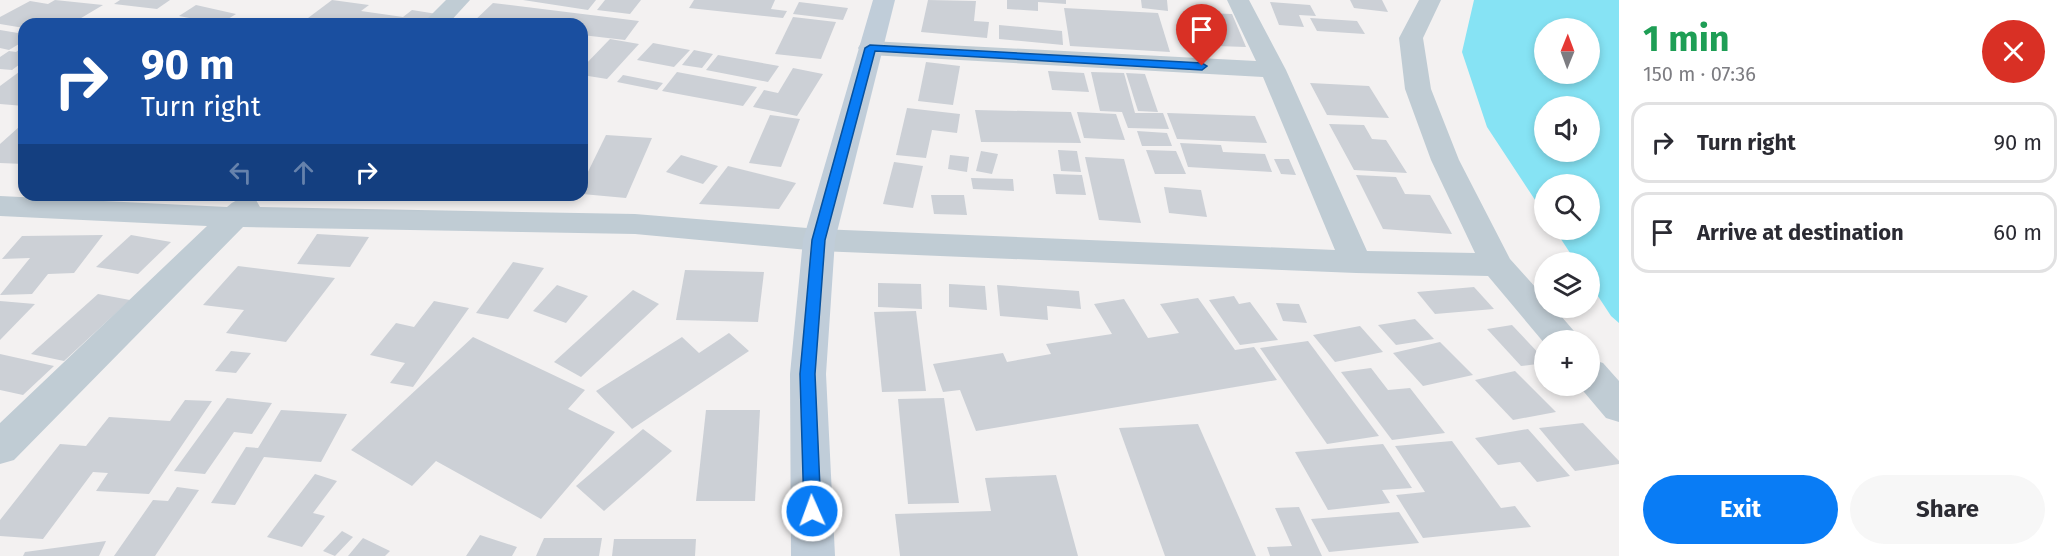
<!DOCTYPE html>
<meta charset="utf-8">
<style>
:root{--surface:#fff;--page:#f7f7f7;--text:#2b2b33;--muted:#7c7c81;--line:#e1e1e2;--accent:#097cf5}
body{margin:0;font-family:"Fira Sans",sans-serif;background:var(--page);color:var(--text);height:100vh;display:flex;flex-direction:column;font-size:22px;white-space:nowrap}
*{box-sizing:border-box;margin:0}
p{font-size:20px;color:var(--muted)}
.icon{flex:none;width:33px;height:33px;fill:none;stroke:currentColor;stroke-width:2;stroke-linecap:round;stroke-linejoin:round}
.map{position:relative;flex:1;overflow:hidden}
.drawer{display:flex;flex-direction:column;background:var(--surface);width:450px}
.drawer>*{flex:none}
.top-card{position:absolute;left:18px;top:18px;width:570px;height:183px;border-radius:18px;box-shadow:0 3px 9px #0003;background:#1a4fa0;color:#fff;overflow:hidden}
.needle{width:39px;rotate:1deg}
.fabs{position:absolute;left:1534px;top:18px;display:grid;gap:12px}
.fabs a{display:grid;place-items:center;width:66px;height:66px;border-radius:50%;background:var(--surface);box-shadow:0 3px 9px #0003;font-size:30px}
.pin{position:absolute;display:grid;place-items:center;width:51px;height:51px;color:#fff;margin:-62px -26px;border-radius:50% 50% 50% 0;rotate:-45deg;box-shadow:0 0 6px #0007}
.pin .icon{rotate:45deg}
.me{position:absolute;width:66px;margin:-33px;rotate:358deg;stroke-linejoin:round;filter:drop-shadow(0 0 4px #0008)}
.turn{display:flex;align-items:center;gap:21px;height:126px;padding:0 24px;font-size:27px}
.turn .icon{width:78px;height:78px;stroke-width:2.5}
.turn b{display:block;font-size:42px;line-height:51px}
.lanes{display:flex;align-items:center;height:57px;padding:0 24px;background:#0003;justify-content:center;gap:30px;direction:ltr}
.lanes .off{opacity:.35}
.round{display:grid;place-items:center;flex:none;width:63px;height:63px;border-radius:32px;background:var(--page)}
.headline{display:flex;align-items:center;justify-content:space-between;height:102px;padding:0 24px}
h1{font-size:36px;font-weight:700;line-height:45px;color:#1e9e55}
.primary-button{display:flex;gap:12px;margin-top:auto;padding:12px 24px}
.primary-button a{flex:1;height:69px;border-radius:36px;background:var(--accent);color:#fff;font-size:24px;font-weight:700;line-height:69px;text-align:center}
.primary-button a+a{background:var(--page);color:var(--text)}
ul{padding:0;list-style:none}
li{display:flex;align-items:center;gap:18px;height:81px;margin:0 12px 9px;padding:0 12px;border:3px solid var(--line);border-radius:18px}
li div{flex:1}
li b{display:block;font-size:22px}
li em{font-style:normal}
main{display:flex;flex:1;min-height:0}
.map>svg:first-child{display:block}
</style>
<main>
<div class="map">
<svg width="1619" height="556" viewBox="0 0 1619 556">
<rect width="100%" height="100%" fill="#f3f1f1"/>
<path fill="#86e3f4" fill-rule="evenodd" d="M1474 0H1619V323L1611 316 1590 284V262H1576L1555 230H1590V184H1545V215L1487 127 1462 52ZM1545 28H1590V74H1545ZM1545 106H1590V152H1545Z"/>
<g fill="#ccd0d6">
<path d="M55 0 103 5 71 24H24V28L0 24V17L30 1 48 4Z"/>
<path d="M120 0H170L157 9 114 4Z"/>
<path d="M332 0 369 5 361 11 403 17 412 10 437 14 426 24H300Z"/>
<path d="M523 0H596L588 10Z"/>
<path d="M605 0H641L630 14 597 10Z"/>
<path d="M694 0H775L771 9 787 11 783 18 689 8Z"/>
<path d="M928 0 976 1 974 21 989 22 987 38 921 32Z"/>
<path d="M1007 0H1066V4L1038 2V11L1007 9Z"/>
<path d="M1141 0H1167L1168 11 1142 8Z"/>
<path d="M1350 0H1382L1388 12 1354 8Z"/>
<path d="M799 2 848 8 843 20 793 14Z"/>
<path d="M1270 2 1310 5 1316 16 1299 15 1304 27 1279 25Z"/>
<path d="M493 3 639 21 625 40 582 35V24H471Z"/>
<path d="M196 5 236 14 220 24 179 16Z"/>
<path d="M1064 8 1158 13 1170 52 1070 46Z"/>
<path d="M1205 13 1232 14 1246 47 1217 46Z"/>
<path d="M793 17 836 22 821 59 775 54Z"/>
<path d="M90 18 119 21 115 24H81Z"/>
<path d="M136 18 167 21 163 24H127Z"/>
<path d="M1310 18 1357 21 1365 34 1317 31Z"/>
<path d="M999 25 1062 31 1063 45 999 39Z"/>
<path d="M0 30 24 34V41L9 50 0 48Z"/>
<path d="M610 39 639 44 607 79 582 75V68Z"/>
<path d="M653 43 690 50 674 67 637 60Z"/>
<path d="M24 46V61L12 70 0 69V57L9 51 16 52Z"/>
<path d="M694 50 713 54 702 68 682 65Z"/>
<path d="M718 55 779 66 768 82 706 70Z"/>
<path d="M926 62 960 66 953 105 918 101Z"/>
<path d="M793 68 823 74 797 116 753 107 764 90 778 93Z"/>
<path d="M1048 71 1084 73 1089 92 1052 90Z"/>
<path d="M19 72H24V106L0 104V86Z"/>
<path d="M677 72 757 87 743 106 662 91Z"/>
<path d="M1091 72 1124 73 1135 113H1163L1169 129 1128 128 1122 112 1100 111Z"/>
<path d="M1126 73 1145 74 1158 112 1138 111Z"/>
<path d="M623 75 663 83 657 90 617 82Z"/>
<path d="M1310 83 1369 86 1389 118 1327 115Z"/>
<path d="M907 108 960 114 957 133 932 130 926 158 896 155Z"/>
<path d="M975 110 1071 112 1081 143 981 142Z"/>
<path d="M1077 112 1116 114 1125 140 1084 138Z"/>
<path d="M1167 113 1255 116 1267 143 1177 139Z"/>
<path d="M770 115 800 119 781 167 749 163Z"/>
<path d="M1329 124 1364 125 1372 139 1386 140 1407 173 1354 170Z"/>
<path d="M19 127H24V164L0 163V144Z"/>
<path d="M1137 131 1167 133 1172 146H1142Z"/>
<path d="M606 135 652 138 626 198 582 194V184Z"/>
<path d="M1180 143 1221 145 1223 152 1265 154 1272 172 1188 167Z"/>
<path d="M1058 150 1077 151 1081 172 1061 171Z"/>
<path d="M1146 150 1176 151 1186 174H1155Z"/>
<path d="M981 151 998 154 992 174 976 171Z"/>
<path d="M681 155 718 166 703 184 666 172Z"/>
<path d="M950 155 969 157 967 172 948 169Z"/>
<path d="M1085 157 1124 159 1141 223 1099 220Z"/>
<path d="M1274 159H1289L1296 175 1281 174Z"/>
<path d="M894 162 923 166 913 208 883 204Z"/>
<path d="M728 166 796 183 779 209 699 204Z"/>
<path d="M1053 174 1082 175 1086 195 1056 194Z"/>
<path d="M1356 175 1396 177 1405 194 1430 195 1452 234 1383 229Z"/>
<path d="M971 178 1013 179 1014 191 973 189Z"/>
<path d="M1164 187 1201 190 1207 217 1169 213Z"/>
<path d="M931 195H964L967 215 934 214Z"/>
<path d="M317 234 369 237 350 267 297 264Z"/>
<path d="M103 235 74 273 48 274 32 294 0 295 30 258 2 259 22 236Z"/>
<path d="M131 235 171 242 138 274 96 267Z"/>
<path d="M513 262 544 268 508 319 476 313Z"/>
<path d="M238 266 335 278 286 342 226 333 244 310 203 305Z"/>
<path d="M685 270 764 272 758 322 676 320Z"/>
<path d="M878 283 921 284 922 309 878 307Z"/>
<path d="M949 284 985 286 987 310 949 307Z"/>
<path d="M557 285 588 296 566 323 533 311Z"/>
<path d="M997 285 1079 291 1081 309 1047 306 1048 320 1000 316Z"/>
<path d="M1474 287 1494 309 1435 314 1417 292Z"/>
<path d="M633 290 659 304 581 377 554 362Z"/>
<path d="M98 294 130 300 64 361 31 354Z"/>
<path d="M1234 296 1239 304 1250 302 1278 340 1240 345 1209 300Z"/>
<path d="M1198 298 1235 350 1254 347 1277 380 976 431 960 390 943 392 933 364 1003 353 1007 362 1051 354 1046 344 1112 334 1094 304 1124 299 1148 338 1179 333 1160 304Z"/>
<path d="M0 301 35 304 0 340Z"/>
<path d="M434 301 469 308 413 387 390 383 405 363 370 355 396 323 414 327Z"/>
<path d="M1276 303 1299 304 1307 323 1283 321Z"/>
<path d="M916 311 926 391 882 392 874 312Z"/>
<path d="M1415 319 1434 339 1396 345 1378 325Z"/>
<path d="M1512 325 1545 360V363L1521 366 1487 329Z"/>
<path d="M1360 326 1383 352 1335 362 1313 335Z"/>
<path d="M729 333 749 351 632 429 596 391 682 337 699 353Z"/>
<path d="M473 337 585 390 568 409 615 432 541 519 436 461 412 486 351 450Z"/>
<path d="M1308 341 1379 436 1327 444 1260 348Z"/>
<path d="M1440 342 1473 375 1423 386 1393 353Z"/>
<path d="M231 351 251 353 236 373 215 371Z"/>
<path d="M0 354 54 366 23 395 0 390Z"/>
<path d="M1371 368 1388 390 1410 388 1445 433 1392 440 1341 372Z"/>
<path d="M1515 371 1556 412 1513 420 1475 380Z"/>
<path d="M227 398 272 403 252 434 234 432 205 474 174 471Z"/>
<path d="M944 398 959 503 908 504 898 399Z"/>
<path d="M185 400 212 401 149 494 96 491 108 473 93 472 43 539 0 536V520L60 444 86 446 109 417 170 421Z"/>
<path d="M281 410 347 414 321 462 264 457 235 505 211 503 246 447 258 448Z"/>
<path d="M706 410H760L755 501H696Z"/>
<path d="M1583 423 1619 461V464L1575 471 1539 428Z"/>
<path d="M1198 424 1256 556H1165L1119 428Z"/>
<path d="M643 429 672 451 604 511 576 486Z"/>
<path d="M1528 429 1552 456 1570 476 1537 482 1520 462 1498 465 1475 438Z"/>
<path d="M1452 441 1501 508 1515 506 1531 527 1423 538 1396 495 1425 492 1395 446Z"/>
<path d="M1383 444 1412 488 1382 490 1390 503 1328 510 1295 452Z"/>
<path d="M315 474 337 481 313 513 325 516 302 547 267 537Z"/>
<path d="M1056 475 1078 556H900L895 514 991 511 985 478Z"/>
<path d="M177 487 199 490 155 556H114L153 500 168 501Z"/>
<path d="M1299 507 1322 556H1270L1267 547 1292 546 1275 508Z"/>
<path d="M1399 512 1419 543 1329 552 1311 519Z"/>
<path d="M342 531 353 537 335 556 323 551Z"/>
<path d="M480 535 517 547 512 556H466Z"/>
<path d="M363 538 390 551 385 556H348Z"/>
<path d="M544 538H602L599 556H536Z"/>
<path d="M614 539H696L695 556H612Z"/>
<path d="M106 541 99 556H23L25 552Z"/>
</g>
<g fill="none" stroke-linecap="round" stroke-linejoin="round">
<g fill="#c0ccd4" fill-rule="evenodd">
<path d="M446 0H470L448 24H422Z"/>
<path d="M1227 0H1249L1286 70 1367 251 1475 253 1431 160 1405 89 1399 38 1419 0H1441L1423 38 1431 89 1459 160 1510 259 1545 298V308H1554L1574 331 1579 340H1545V344L1488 276 1356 273 819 251 635 234 243 227 14 460 0 464V423L207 226 0 216V196L227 207C237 198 244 197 256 200L260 207 635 214 819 229 1335 250 1263 77 870 55 861 53 858 48 861 43 870 41 1256 61Z"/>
<path d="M1590 359 1603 363 1619 381V422L1606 418 1579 386H1590Z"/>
</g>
<path fill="#c0cdd9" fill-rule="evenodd" d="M873 0H895L835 240 826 374 835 556H791L790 374 803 240Z"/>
</g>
<path fill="#097cf5" stroke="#06519f" stroke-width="1.5" d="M870 45 1202 63 1207 66 1202 70 875 51 825 240 815 374 821 511 818 516 812 518 806 516 804 511 800 374 812 240 865 48Z"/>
</svg>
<div class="fabs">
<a><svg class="needle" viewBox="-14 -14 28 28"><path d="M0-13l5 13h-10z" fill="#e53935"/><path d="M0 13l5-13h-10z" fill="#7c7c81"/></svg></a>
<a><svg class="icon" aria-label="sound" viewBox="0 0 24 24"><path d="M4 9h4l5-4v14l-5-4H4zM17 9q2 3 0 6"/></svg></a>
<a><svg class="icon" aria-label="search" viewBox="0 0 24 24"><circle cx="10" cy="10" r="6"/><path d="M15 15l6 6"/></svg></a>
<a><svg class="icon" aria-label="layers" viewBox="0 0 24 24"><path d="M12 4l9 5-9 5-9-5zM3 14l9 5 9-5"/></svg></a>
<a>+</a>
</div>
<div class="pin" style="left:1202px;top:66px;background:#d93025"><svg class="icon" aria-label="arrive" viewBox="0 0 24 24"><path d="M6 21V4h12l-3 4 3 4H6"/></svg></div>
<svg class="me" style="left:812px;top:511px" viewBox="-20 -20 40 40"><circle r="17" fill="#097cf5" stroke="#fff" stroke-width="3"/><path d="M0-11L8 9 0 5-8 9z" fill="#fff"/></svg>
<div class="top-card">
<div class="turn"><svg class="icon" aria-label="right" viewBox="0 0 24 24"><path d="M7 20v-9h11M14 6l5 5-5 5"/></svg><div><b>90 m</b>Turn right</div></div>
<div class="lanes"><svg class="icon off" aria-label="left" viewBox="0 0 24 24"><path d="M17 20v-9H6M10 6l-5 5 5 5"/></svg><svg class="icon off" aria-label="ahead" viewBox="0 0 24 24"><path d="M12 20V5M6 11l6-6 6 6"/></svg><svg class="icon" aria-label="right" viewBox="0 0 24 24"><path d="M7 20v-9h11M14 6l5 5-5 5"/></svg></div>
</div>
</div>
<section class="drawer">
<div class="headline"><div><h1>1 min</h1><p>150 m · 07:36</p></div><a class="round" style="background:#d93025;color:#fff"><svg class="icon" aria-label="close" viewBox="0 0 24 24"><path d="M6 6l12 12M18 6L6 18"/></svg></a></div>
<ul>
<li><svg class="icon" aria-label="right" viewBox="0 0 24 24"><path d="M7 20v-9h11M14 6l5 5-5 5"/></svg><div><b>Turn right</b></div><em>90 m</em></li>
<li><svg class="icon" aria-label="arrive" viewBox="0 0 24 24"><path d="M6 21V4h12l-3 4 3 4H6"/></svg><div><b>Arrive at destination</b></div><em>60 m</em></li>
</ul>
<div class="primary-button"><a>Exit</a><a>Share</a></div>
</section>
</main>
